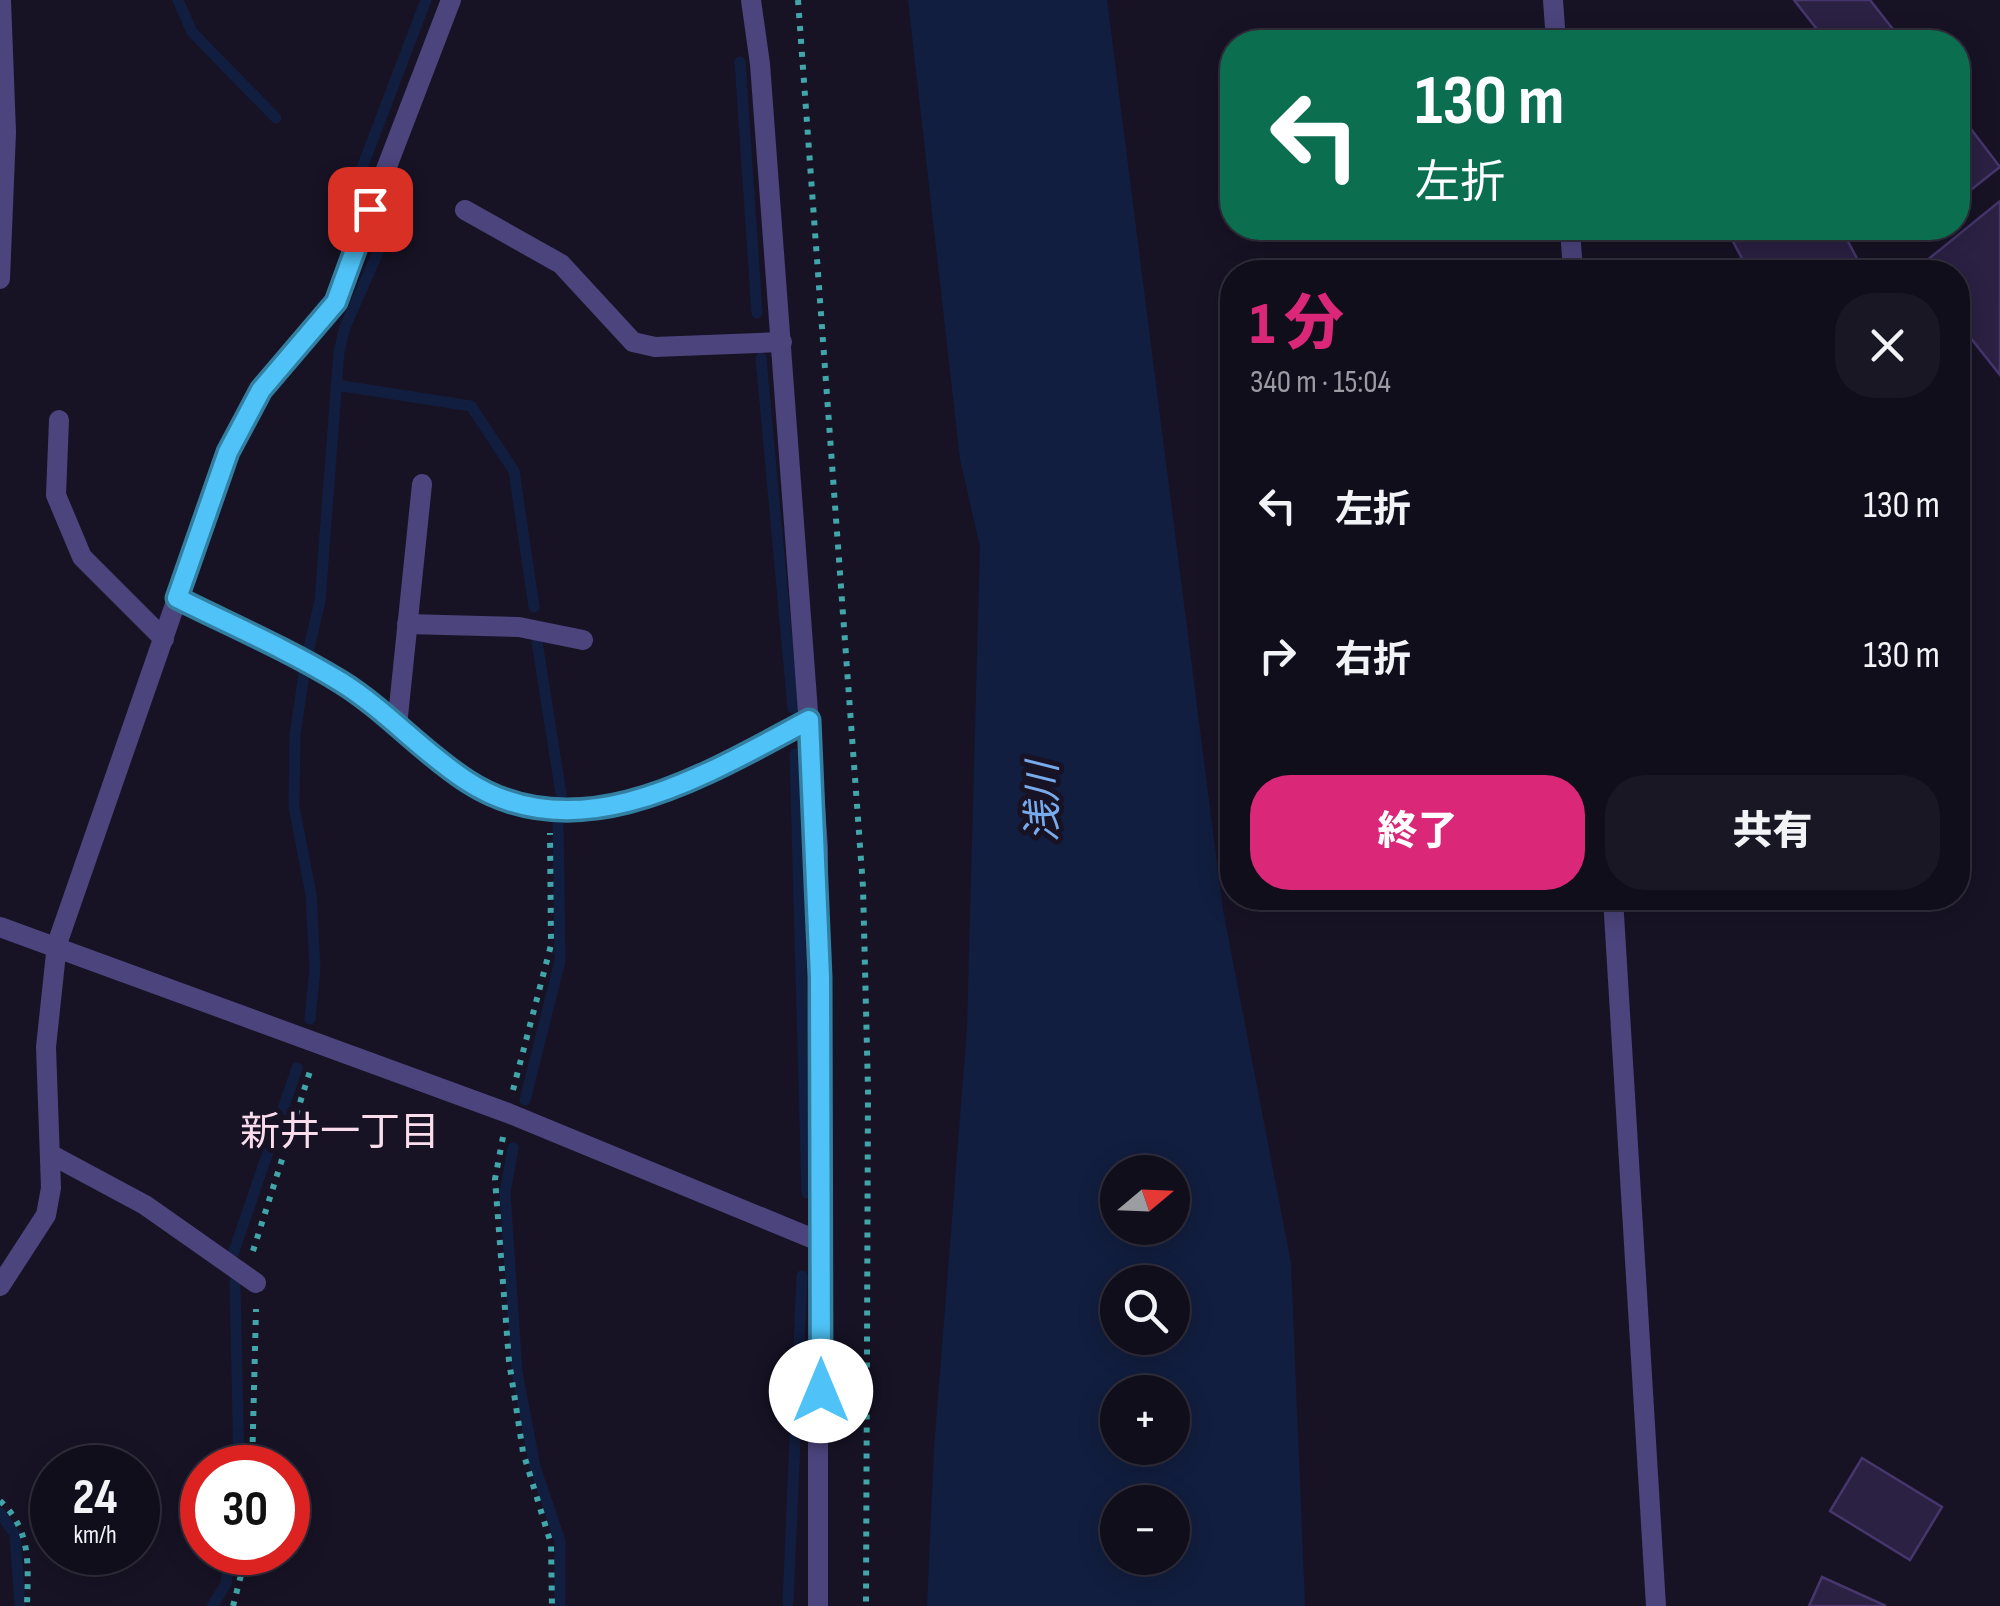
<!DOCTYPE html>
<html lang="ja">
<meta charset="utf-8">
<style>
:root{--surface:#110e1c;--page:#1a1725;--text:#f1f3f6;--muted:#9c9ca3;--line:#302e3b;--accent:#db2777}
body{margin:0;font-family:"Sofia Sans Condensed","Noto Sans JP",sans-serif;background:var(--page);color:var(--text);height:100vh;display:flex;flex-direction:column;font-size:38px;white-space:nowrap}
*{box-sizing:border-box;margin:0}
p{font-size:32px;color:var(--muted)}
.icon{flex:none;width:55px;height:55px;fill:none;stroke:currentColor;stroke-width:2;stroke-linecap:round;stroke-linejoin:round}
.map{position:relative;flex:1;overflow:hidden}
.sheet{position:absolute;left:1220px;top:260px;width:750px;height:650px;display:flex;flex-direction:column;background:var(--surface);border-radius:40px;box-shadow:0 5px 25px #0003,0 0 0 2px var(--line)}
.sheet>*{flex:none}
.hud{position:absolute;left:1220px;top:30px;width:750px;height:210px;border-radius:40px;box-shadow:0 5px 25px #0003,0 0 0 2px var(--line);background:#0b6e4f;color:#fff;overflow:hidden}
.needle{width:65px;rotate:71deg}
.buttons{position:absolute;left:1100px;top:1155px;display:grid;gap:20px}
.buttons a{display:grid;place-items:center;width:90px;height:90px;border-radius:50%;background:var(--surface);box-shadow:0 5px 25px #0003,0 0 0 2px var(--line);font-size:50px}
.speed{position:absolute;left:30px;top:1445px;display:flex;gap:20px;font-size:50px;font-weight:700;text-align:center}
.speed>*{display:grid;place-content:center;width:130px;height:130px;border-radius:50%;background:var(--surface);box-shadow:0 5px 25px #0003,0 0 0 2px var(--line);line-height:1}
.speed small{font-size:25px;font-weight:400}
.speed .limit{border:15px solid #d22;background:#fff;color:#111}
.pin{position:absolute;display:grid;place-items:center;width:85px;height:85px;color:#fff;margin:-42px;border-radius:20px;box-shadow:0 5px 15px #0006}
.me{position:absolute;width:110px;margin:-55px;rotate:0deg;stroke-linejoin:round;filter:drop-shadow(0 0 8px #0008)}
.turn{display:flex;align-items:center;gap:35px;height:210px;padding:0 30px;font-size:45px}
.turn .icon{width:130px;height:130px;stroke-width:2.5}
.turn b{display:block;font-size:70px;line-height:85px}
.round{display:grid;place-items:center;flex:none;width:105px;height:105px;border-radius:40px;background:var(--page)}
.summary{display:flex;align-items:center;justify-content:space-between;height:170px;padding:0 30px}
h1{font-size:60px;font-weight:800;line-height:75px;color:var(--accent)}
.cta{display:flex;gap:20px;margin-top:auto;padding:20px 30px}
.cta a{flex:1;height:115px;border-radius:40px;background:var(--accent);color:#fff;font-size:40px;font-weight:800;line-height:115px;text-align:center}
.cta a+a{background:var(--page);color:var(--text)}
ul{padding:0;list-style:none}
li{display:flex;align-items:center;gap:30px;height:150px;padding:0 30px}
li div{flex:1}
li b{display:block;font-size:38px}
li em{font-style:normal}
.map>svg:first-child{display:block}
</style>
<div class="map">
<svg width="2000" height="1606" viewBox="0 0 2000 1606">
<rect width="100%" height="100%" fill="#171325"/>
<path fill="#121e3f" fill-rule="evenodd" d="M908 0H1107L1223 910 1291 1263 1305 1606H927L934 1449 967 1028 980 547 960 459ZM1118 1172H1172V1228H1118ZM1118 1282H1172V1338H1118ZM1118 1392H1172V1448H1118ZM1118 1502H1172V1558H1118Z"/>
<g fill="none" stroke-linecap="round" stroke-linejoin="round">
<g stroke="#121e3f" stroke-width="11">
<path d="M178 0 192 32 276 118"/>
<path d="M740 62 757 313"/>
<path d="M352 194 426 0"/>
<path d="M761 358 793 708"/>
<path d="M336 385 471 406 514 471 534 607"/>
<path d="M537 642 561 794"/>
<path d="M309 648 320 601 339 352 345 327 390 225"/>
<path d="M304 674 295 735 294 807 311 894 315 968 310 1019"/>
<path d="M795 754 807 1193"/>
<path d="M525 1100 560 961 558 820"/>
<path d="M513 1148 505 1193 517 1372 535 1467 560 1541V1606"/>
<path d="M233 1254 297 1068"/>
<path d="M235 1282 239 1468"/>
<path d="M0 1513 15 1534 20 1606"/>
<path d="M788 1603 802 1276"/>
<path d="M212 1606 226 1584 230 1552"/>
</g>
</g>
<g fill="#2b2143" stroke="#46366c" stroke-width="2.5">
<path d="M1794 0H1870L1903 42H1827Z"/>
<path d="M1958 112 2000 167 1958 200Z"/>
<path d="M2000 201V375L1958 322V272L1915 270Z"/>
<path d="M1726 228H1841L1864 272H1749Z"/>
<path d="M1862 1458 1942 1507 1910 1560 1830 1511Z"/>
<path d="M1822 1577 1886 1606H1809Z"/>
</g>
<g fill="none" stroke-linecap="round" stroke-linejoin="round">
<g stroke="#41a5a9" stroke-width="6" stroke-dasharray="5 8" stroke-linecap="butt">
<path d="M798 0 863 887 868 1090 866 1606"/>
<path d="M513 1090 551 945 550 833"/>
<path d="M503 1137 495 1179 509 1361 523 1452 551 1544 552 1606"/>
<path d="M253 1251 311 1068"/>
<path d="M252 1468 256 1309"/>
<path d="M0 1501C32 1530 28 1566 27 1606"/>
<path d="M233 1606 247 1552"/>
</g>
<g stroke="#4c447d" stroke-width="20">
<path d="M751 0 760 64 818 847V1606"/>
<path d="M1553 0 1556 42"/>
<path d="M465 210 561 264 633 342 655 347 782 342"/>
<path d="M1570 228 1573 272"/>
<path d="M0 279 6 132 1 0"/>
<path d="M59 420 56 495 82 557 164 639"/>
<path d="M177 598C231 626 290 650 341 682 386 710 422 752 467 781 579 854 707 774 809 720"/>
<path d="M407 624 519 627 583 640"/>
<path d="M397 726 422 484"/>
<path d="M1613 898 1656 1606"/>
<path d="M0 927 508 1113 821 1242"/>
<path d="M50 1154 145 1205 256 1283"/>
</g>
<path stroke="#4c447d" stroke-width="20" d="M0 1286 46 1215 51 1188 46 1047 57 944 228 452 261 390 335 302 451 0"/>
</g>
<g fill="none" stroke-linecap="round" stroke-linejoin="round">
<defs>
<path id="route" d="M370 209 336 302 261 390 228 452 177 598C231 625 289 650 341 682 386 710 422 752 467 781 579 854 707 774 809 720L820 977 821 1391"/>
</defs>
<use href="#route" stroke="#337fa1" stroke-width="25"/>
<use href="#route" stroke="#4fc3f7" stroke-width="18"/>
</g>
<g text-anchor="middle" dominant-baseline="central" stroke-width="10" stroke-linejoin="round" paint-order="stroke">
<g font-size="40" font-style="italic" fill="#78abec" stroke="#171325">
<text transform="translate(1044 802) rotate(-90)">浅川</text>
</g>
<g font-size="40" fill="#fadded" stroke="#171325">
<text x="340" y="1133">新井一丁目</text>
</g>
</g>
</svg>
<div class="buttons">
<a><svg class="needle" viewBox="-14 -14 28 28"><path d="M0-13l5 13h-10z" fill="#e53935"/><path d="M0 13l5-13h-10z" fill="#9c9ca3"/></svg></a>
<a><svg class="icon" aria-label="search" viewBox="0 0 24 24"><circle cx="10" cy="10" r="6"/><path d="M15 15l6 6"/></svg></a>
<a>+</a>
<a>−</a>
</div>
<div class="speed"><div>24<small>km/h</small></div><div class="limit">30</div></div>
<div class="pin" style="left:370px;top:209px;background:#d93025"><svg class="icon" aria-label="arrive" viewBox="0 0 24 24"><path d="M6 21V4h12l-3 4 3 4H6"/></svg></div>
<svg class="me" style="left:821px;top:1391px" viewBox="-20 -20 40 40"><circle r="19" fill="#fff"/><path d="M0-13L10 11 0 6-10 11z" fill="#4fc3f7"/></svg>
<div class="hud">
<div class="turn"><svg class="icon" aria-label="left" viewBox="0 0 24 24"><path d="M17 20v-9H6M10 6l-5 5 5 5"/></svg><div><b>130 m</b>左折</div></div>
</div>
<section class="sheet">
<div class="summary"><div><h1>1 分</h1><p>340 m · 15:04</p></div><a class="round"><svg class="icon" aria-label="close" viewBox="0 0 24 24"><path d="M6 6l12 12M18 6L6 18"/></svg></a></div>
<ul>
<li><svg class="icon" aria-label="left" viewBox="0 0 24 24"><path d="M17 20v-9H6M10 6l-5 5 5 5"/></svg><div><b>左折</b></div><em>130 m</em></li>
<li><svg class="icon" aria-label="right" viewBox="0 0 24 24"><path d="M7 20v-9h11M14 6l5 5-5 5"/></svg><div><b>右折</b></div><em>130 m</em></li>
</ul>
<div class="cta"><a>終了</a><a>共有</a></div>
</section>
</div>
